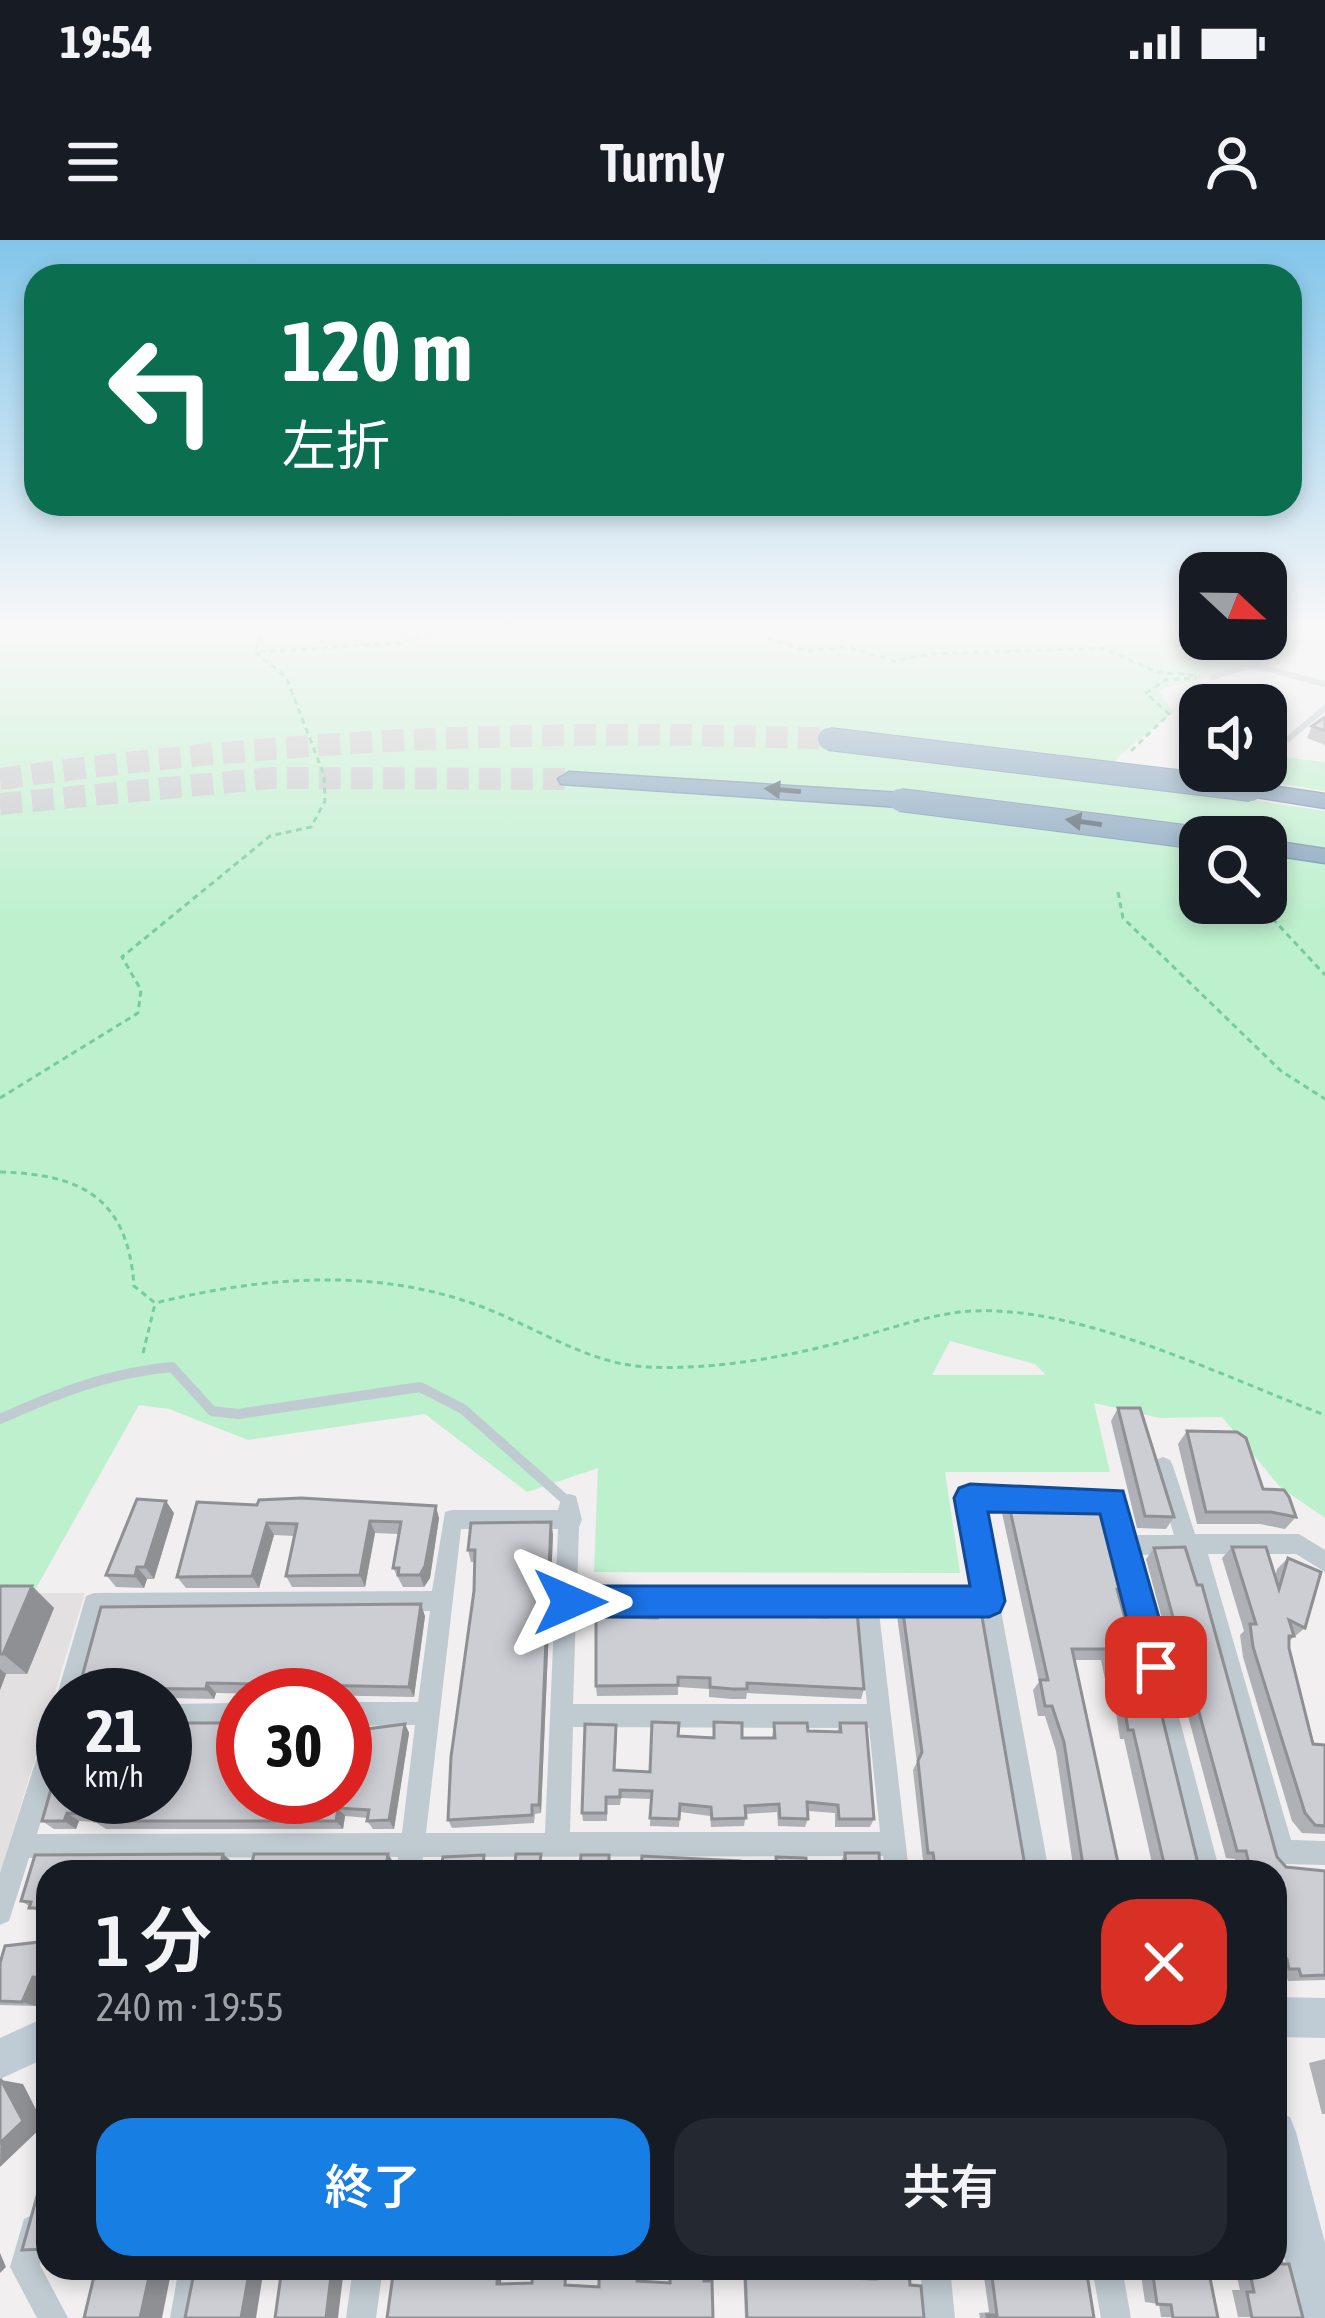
<!DOCTYPE html>
<html lang="ja">
<meta charset="utf-8">
<style>
:root{--surface:#171b24;--page:#242831;--text:#f1f3f6;--muted:#9ea1a6;--accent:#177ee4}
body{margin:0;font-family:"Asap Condensed","Noto Sans JP",sans-serif;background:var(--page);color:var(--text);height:100vh;display:flex;flex-direction:column;font-size:45px;white-space:nowrap}
*{box-sizing:border-box;margin:0}
p{font-size:39px;color:var(--muted)}
.icon{flex:none;width:66px;height:66px;fill:none;stroke:currentColor;stroke-width:2;stroke-linecap:round;stroke-linejoin:round}
.map{position:relative;flex:1;overflow:hidden}
.details{position:absolute;left:36px;top:1620px;width:1251px;height:420px;display:flex;flex-direction:column;background:var(--surface);border-radius:36px;box-shadow:0 6px 18px #0003}
.details>*{flex:none}
.top-card{position:absolute;left:24px;top:24px;width:1278px;height:252px;border-radius:36px;box-shadow:0 6px 18px #0003;background:#0b6e4f;color:#fff;overflow:hidden}
.needle{width:78px;rotate:112deg}
.tools{position:absolute;left:1179px;top:312px;display:grid;gap:24px}
.tools a{display:grid;place-items:center;width:108px;height:108px;border-radius:24px;background:var(--surface);box-shadow:0 6px 18px #0003;font-size:60px}
.speed{position:absolute;left:36px;top:1428px;display:flex;gap:24px;font-size:60px;font-weight:700;text-align:center}
.speed>*{display:grid;place-content:center;width:156px;height:156px;border-radius:50%;background:var(--surface);box-shadow:0 6px 18px #0003;line-height:1}
.speed small{font-size:30px;font-weight:400}
.speed .limit{border:18px solid #d22;background:#fff;color:#111}
.pin{position:absolute;display:grid;place-items:center;width:102px;height:102px;color:#fff;margin:-51px;border-radius:24px;box-shadow:0 6px 18px #0006}
.me{position:absolute;width:132px;margin:-66px;rotate:90deg;stroke-linejoin:round;filter:drop-shadow(0 0 9px #0008)}
.turn{display:flex;align-items:center;gap:42px;height:252px;padding:0 60px;font-size:54px}
.turn .icon{width:156px;height:156px;stroke-width:2.5}
.turn b{display:block;font-size:84px;line-height:102px}
.round{display:grid;place-items:center;flex:none;width:126px;height:126px;border-radius:36px;background:var(--page)}
.overview{display:flex;align-items:center;justify-content:space-between;height:204px;padding:0 60px}
h1{font-size:72px;font-weight:600;line-height:90px}
.cta{display:flex;gap:24px;margin-top:auto;padding:24px 60px}
.cta a{flex:1;height:138px;border-radius:36px;background:var(--accent);color:#fff;font-size:48px;font-weight:600;line-height:138px;text-align:center}
.cta a+a{background:var(--page);color:var(--text)}
.status{display:flex;justify-content:space-between;align-items:center;height:84px;padding:0 60px;background:var(--surface);direction:ltr}
.status svg{height:33px;fill:currentColor}
header{display:flex;justify-content:space-between;align-items:center;height:156px;padding:0 60px;background:var(--surface);font-size:54px;font-weight:600}
.map>svg:first-child{display:block}
</style>
<div class="status"><b>19:54</b><svg viewBox="0 0 49 12"><path d="M0 12V9h3v3zM5 12V6h3v6zM10 12V3h3v9zM15 12V0h3v12zM26 1h20v11H26zM47 4h2v5h-2z"/></svg></div>
<header><svg class="icon" aria-label="menu" viewBox="0 0 24 24"><path d="M4 6h16M4 12h16M4 18h16"/></svg>Turnly<svg class="icon" aria-label="person" viewBox="0 0 24 24"><circle cx="12" cy="8" r="4"/><path d="M4 21q1-7 8-7t8 7"/></svg></header>
<div class="map">
<svg width="1325" height="2078" viewBox="0 0 1325 2078">
<rect width="100%" height="100%" fill="#f1efef"/>
<path fill="#e2e0e1" d="M0 1353H85L0 1634Z"/>
<g fill="#bdf0cd" fill-rule="evenodd">
<path d="M0 391H1200V399H1266V391H1292L1303 402 1292 415 1158 450 1173 472 1118 517 1107 538 1325 571V1278L1280 1247 1222 1177 1160 1178 1094 1163 1110 1232H945L960 1333 594 1332 598 1228 527 1252 425 1174 248 1200 169 1169 139 1165 35 1350H0ZM1200 597H1266V663H1200ZM950 1101 1035 1124 1046 1135H932Z"/>
<path d="M1266 515 1325 522V551L1231 535 1266 531Z"/>
</g>
<g fill="none" stroke-linecap="round" stroke-linejoin="round">
<g stroke="#c6c8ca" stroke-width="22" stroke-dasharray="22 10" stroke-linecap="butt">
<path d="M0 539C276 500 550 487 829 499"/>
<path d="M0 564 272 538 569 539"/>
</g>
<defs>
<g id="highway">
<path d="M569 532 900 553 911 560 900 567 561 544 558 539Z"/>
<path d="M1251 543 1325 554V568L1243 555V545Z"/>
<path d="M1266 600 1325 609V623L1266 614Z"/>
</g>
</defs>
<use href="#highway" stroke="#7190aa" stroke-width="3"/>
<g stroke="#74ce9c" stroke-width="3" stroke-dasharray="6 4.5" stroke-linecap="butt">
<path d="M768 398 808 411 847 407 895 421 930 414 1103 408 1158 432 1200 436"/>
<path d="M256 410 261 391"/>
<path d="M259 412 400 403 434 391"/>
<path d="M1131 511 1169 474 1146 453 1165 440 1197 438"/>
<path d="M1118 652 1123 678 1281 831 1325 859"/>
<path d="M1258 663 1325 735"/>
<path d="M0 858 138 773 141 750 122 717 270 596 311 587 325 561 324 535 286 437 255 412"/>
<path d="M0 932C83 934 128 959 134 1046L155 1063C262 1037 372 1027 477 1065 533 1085 587 1124 647 1127 713 1130 782 1118 845 1101 883 1091 921 1077 960 1072 1072 1060 1220 1136 1325 1175"/>
<path d="M143 1113 155 1064"/>
</g>
<g stroke="#bfcad1" stroke-width="6">
<path d="M1213 437 1253 425 1325 444"/>
<path d="M1287 500 1325 468"/>
</g>
<path stroke="#bfcad1" stroke-width="10" d="M0 1179C56 1154 110 1132 172 1127L212 1171 238 1174 420 1147 463 1169 569 1263"/>
<g fill="#bfcad1" fill-rule="evenodd">
<path d="M1163 1217 1170 1220 1173 1226 1195 1294H1299L1325 1310V1332L1296 1314H1208L1291 1600 1325 1601V1625L1282 1624 1273 1621 1187 1314 1136 1315 1220 1632H1196L1104 1270 982 1267 1049 1632H1025L979 1371 879 1372 909 1632H885L883 1616 423 1617 421 1632H397L398 1617 29 1618 9 1681 0 1685V1633L51 1473 55 1465 60 1463 57 1455 86 1356 94 1353 432 1351 445 1272 452 1270H558L562 1256 569 1254 576 1256 582 1280 579 1287 577 1352 976 1351 960 1258 963 1251 970 1249 1112 1252 1119 1254 1131 1295H1174L1153 1226 1156 1220ZM461 1289H558L545 1593H426ZM430 1371 418 1462H345V1486L415 1485 402 1593 37 1594 63 1510V1455H79L102 1373ZM576 1372H857L867 1464H573ZM573 1487 869 1488 880 1592H570Z"/>
<path d="M243 1463V1487L165 1488V1464Z"/>
<path d="M34 1974 44 1979 48 1991 40 2025 68 2078H37L10 2027 24 1979Z"/>
<path d="M179 2028H209L200 2078H170Z"/>
<path d="M353 2028H383L376 2078H346Z"/>
<path d="M920 2028H950L955 2078H925Z"/>
<path d="M1092 2028H1122L1131 2078H1101Z"/>
</g>
<g fill="#bfccd6" fill-rule="evenodd">
<path d="M1275 1757 1325 1758V1798L1275 1797Z"/>
<path d="M48 1776V1817L0 1839V1798Z"/>
<path d="M1275 1871 1290 1877 1296 1892 1325 2003V2078H1299L1275 1978Z"/>
</g>
<use href="#highway" fill="#86a5be" fill-rule="evenodd"/>
<defs>
<g id="highway-bridge">
<path d="M829 499 1251 550"/>
<path d="M900 560 1200 598"/>
</g>
</defs>
<use href="#highway-bridge" stroke="#7190aa" stroke-width="24" stroke-linecap="butt"/>
<use href="#highway-bridge" stroke="#86a5be" stroke-width="22"/>
</g>
<g fill="#afb1b6">
<path d="M1325 477V505L1307 498 1312 486Z"/>
<path d="M1118 1168 1174 1277 1166 1289 1137 1288 1111 1181Z"/>
<path d="M1187 1191 1263 1249 1296 1277 1285 1289 1260 1284H1197L1178 1204Z"/>
<path d="M1008 1261 1036 1270 1130 1348 1120 1360 1200 1632H1154L1124 1499H1120L1111 1439H1105L1101 1420H1075L1120 1632H1074L1056 1511 1045 1476H1038L1033 1450 1039 1442 1002 1273Z"/>
<path d="M197 1262 439 1278 430 1338 424 1347H403L393 1328 399 1294 375 1293 365 1347H292L286 1336 295 1296 274 1295 259 1348H186L177 1337Z"/>
<path d="M174 1273 154 1339H147L144 1348 116 1347 106 1335Z"/>
<path d="M553 1294 541 1573 535 1574 534 1583 452 1588 448 1580 474 1351 475 1322H471L468 1310Z"/>
<path d="M1232 1307 1275 1337 1277 1329 1288 1318 1305 1388 1289 1401V1408L1313 1504 1325 1505V1594L1302 1593 1292 1581 1243 1417 1240 1395 1244 1391 1222 1318Z"/>
<path d="M1154 1308 1277 1617 1286 1627 1325 1631V1740L1288 1741 1286 1735 1276 1734 1275 1632H1238L1235 1619 1226 1618 1146 1319Z"/>
<path d="M0 1346H32L54 1368 27 1434H6L0 1450Z"/>
<path d="M826 1365 864 1449 861 1459 747 1453 746 1459H732L709 1457V1449L678 1447V1455L597 1456 596 1446 624 1377H823Z"/>
<path d="M902 1365 1026 1632H929L928 1620H923L913 1530 917 1522 897 1376Z"/>
<path d="M425 1376 414 1457 216 1453 214 1459 165 1458V1455H87L79 1448Z"/>
<path d="M774 1483 808 1491 837 1492 840 1483 874 1579 870 1587H835V1573L808 1571V1579L805 1587 778 1586 777 1572 746 1574 744 1586 711 1587 710 1576 680 1572 679 1587 650 1586 651 1559 621 1558 620 1565H607V1581H583L582 1573 617 1494 615 1530 650 1532 678 1496 772 1498Z"/>
<path d="M352 1484 356 1491 405 1484 409 1493 394 1589H373L367 1581 368 1578 345 1576 343 1589H106L95 1582 79 1581 76 1589H54L42 1581Z"/>
<path d="M845 1613 880 1632H842L841 1621Z"/>
<path d="M223 1614 232 1622 230 1630 250 1631 254 1614H388L393 1622 392 1632H48V1674H42L21 1661 35 1615Z"/>
<path d="M48 1701V1743L36 1766 0 1765V1723Z"/>
<path d="M1325 1819V1874H1322L1309 1823Z"/>
<path d="M1282 2024 1303 2078 1238 2077 1232 2050H1240L1235 2028H1275Z"/>
<path d="M743 2028H845V2037L871 2038V2028H909L910 2044 921 2046 924 2078H745Z"/>
<path d="M972 2028H1086L1094 2078H980L979 2073 989 2072 984 2037 973 2036Z"/>
<path d="M1140 2028H1208L1218 2078 1161 2077 1159 2064 1145 2062Z"/>
<path d="M711 2039 712 2041 387 2078 501 2043 532 2042 599 2046 637 2040 670 2042Z"/>
</g>
<g fill="#8f9094">
<path d="M166 1261 174 1273 154 1339 145 1327Z"/>
<path d="M436 1266 439 1278 430 1338 424 1347 420 1335Z"/>
<path d="M370 1281 375 1293 365 1347 360 1335Z"/>
<path d="M551 1282 553 1294 541 1573 539 1565Z"/>
<path d="M267 1283 274 1295 259 1348 252 1336Z"/>
<path d="M137 1327 147 1339 144 1348 135 1336Z"/>
<path d="M32 1346 54 1368 27 1434 3 1414Z"/>
<path d="M421 1364 425 1376 414 1457 409 1447Z"/>
<path d="M0 1429 6 1434 0 1450Z"/>
<path d="M207 1443 216 1453 214 1459 206 1449Z"/>
<path d="M405 1484 409 1493 394 1589 389 1580Z"/>
<path d="M338 1568 345 1576 343 1589 336 1581Z"/>
<path d="M67 1573 79 1581 76 1589 64 1581Z"/>
<path d="M223 1614 232 1622 230 1632 220 1629Z"/>
<path d="M388 1614 393 1622 392 1632H385Z"/>
<path d="M33 1737 47 1743 36 1766 22 1762Z"/>
<path d="M1 1840 23 1844 44 1885 0 1927Z"/>
<path d="M0 2013 6 2027 0 2033Z"/>
<path d="M151 2028H172L162 2078H140Z"/>
<path d="M250 2028H264L256 2078H241Z"/>
<path d="M332 2028H344L338 2078H326Z"/>
<path d="M498 2028H502L501 2043 497 2044Z"/>
</g>
<g fill="#ccced4" stroke="#8f9094" stroke-width="3">
<path d="M1325 477V491L1312 486Z"/>
<path d="M1118 1168H1140L1174 1277 1145 1276Z"/>
<path d="M1187 1191 1237 1192 1246 1198 1263 1249 1284 1250 1289 1257 1296 1277 1271 1272H1206Z"/>
<path d="M301 1258 436 1266 425 1326 420 1335H398L399 1328H393L401 1282 370 1281 360 1335 286 1336 297 1284 267 1283 252 1336 177 1337 197 1262 257 1265 259 1260Z"/>
<path d="M137 1259 166 1261 145 1327H137L135 1336 106 1335Z"/>
<path d="M1008 1261H1035L1036 1270 1104 1262 1130 1348 1117 1349 1126 1382H1139L1200 1632H1166L1133 1490H1128L1119 1429H1114L1110 1409H1072L1120 1632H1084L1064 1502 1052 1466H1045L1040 1440H1048Z"/>
<path d="M551 1282 539 1565H532V1575L448 1580 451 1517 474 1351 475 1310H468L471 1283Z"/>
<path d="M1185 1307 1197 1345H1202L1277 1617 1286 1627 1325 1631V1735L1301 1736 1299 1729H1289L1287 1719H1279L1275 1705V1632H1251L1246 1611H1237L1154 1308Z"/>
<path d="M1232 1307H1266L1279 1349 1288 1318 1321 1332 1305 1388 1289 1380 1294 1396H1289V1408L1313 1504 1325 1505V1586L1315 1585 1305 1573 1253 1407 1250 1384H1256Z"/>
<path d="M0 1346H32L3 1414H0Z"/>
<path d="M421 1364 409 1447 207 1443 206 1449 79 1448 101 1367Z"/>
<path d="M596 1365H623L622 1377 657 1378V1365L772 1370V1365H796L797 1376 827 1377 826 1365H854L857 1371 864 1449 747 1443V1449H733L710 1447V1438L678 1437V1445L596 1446Z"/>
<path d="M902 1365H980L1026 1632H936L933 1613H928L918 1521 922 1512Z"/>
<path d="M652 1482 679 1483 678 1496 714 1498V1482L742 1483V1498H775L774 1483H807L808 1491 841 1492 840 1483H866L874 1579H839L838 1565 807 1562 808 1579 780 1578 779 1564 745 1566 746 1578 712 1579 711 1567 680 1564 679 1579 650 1578 652 1551 620 1550V1557H606V1573H582L585 1484 616 1485 614 1530 650 1532Z"/>
<path d="M165 1483H243V1557H345V1484H352L351 1491 405 1484 389 1580 367 1581 369 1570 338 1568 336 1581H95L97 1574 67 1573 64 1581H42L63 1507V1557H165Z"/>
<path d="M845 1613H879L880 1632H846Z"/>
<path d="M223 1614 220 1629 250 1631 254 1614H388L385 1632H48V1668H29L31 1662 21 1661 35 1615Z"/>
<path d="M516 1614H541L539 1632H514Z"/>
<path d="M484 1615 483 1632H440L443 1617Z"/>
<path d="M581 1615H609V1629L641 1630 642 1616 740 1621 741 1630 777 1631 776 1617 806 1618 807 1632H580Z"/>
<path d="M48 1701V1738L33 1737 22 1762 0 1761V1723L5 1706Z"/>
<path d="M1 1840 23 1881 0 1903V1840Z"/>
<path d="M48 1917V2009L22 2010Z"/>
<path d="M1275 1941 1285 1982H1275Z"/>
<path d="M1275 1998 1282 2024H1289L1303 2078H1252L1247 2052H1254L1249 2028H1275Z"/>
<path d="M96 2028H151L140 2078H84Z"/>
<path d="M195 2028H250L241 2078H185Z"/>
<path d="M282 2028H332L326 2078H275Z"/>
<path d="M394 2028H498L497 2044 532 2043 533 2028H566L565 2045 599 2047V2028H637V2041L670 2043V2028H704V2041H712L713 2078H387Z"/>
<path d="M745 2028H845V2038L876 2039V2028H909L910 2045 921 2046 924 2078H747Z"/>
<path d="M980 2028H1086L1094 2078H988L987 2075H997L992 2037H981Z"/>
<path d="M1152 2028H1208L1218 2078H1173L1171 2065 1157 2064Z"/>
</g>
<defs><path id="oneway-solid" d="M-6-.8H1V-3.2L6.5 0L1 3.2V.8H-6Z" transform="scale(3)"/></defs>
<g fill="#4d5c67">
<use href="#oneway-solid" transform="translate(783 550) rotate(-175)"/>
<use href="#oneway-solid" transform="translate(1084 582) rotate(-172)"/>
</g>
<linearGradient id="sky" x2="0" y2="1"><stop stop-color="#82c5ea"/><stop offset="0.57" stop-color="#f9f8f8"/><stop offset="1" stop-color="#f9f8f8" stop-opacity="0"/></linearGradient>
<rect width="1325" height="682" fill="url(#sky)"/>
<path fill="#1a73e8" stroke="#114b97" stroke-width="3" d="M970 1244 1123 1251 1173 1427 1168 1439 1156 1444 1144 1439 1139 1427 1100 1274 988 1272 1005 1361 1000 1372 989 1377H570L558 1373 553 1362 558 1351 570 1346H970L954 1258 959 1248Z"/>
</svg>
<div class="tools">
<a><svg class="needle" viewBox="-14 -14 28 28"><path d="M0-13l5 13h-10z" fill="#e53935"/><path d="M0 13l5-13h-10z" fill="#9ea1a6"/></svg></a>
<a><svg class="icon" aria-label="sound" viewBox="0 0 24 24"><path d="M4 9h4l5-4v14l-5-4H4zM17 9q2 3 0 6"/></svg></a>
<a><svg class="icon" aria-label="search" viewBox="0 0 24 24"><circle cx="10" cy="10" r="6"/><path d="M15 15l6 6"/></svg></a>
</div>
<div class="speed"><div>21<small>km/h</small></div><div class="limit">30</div></div>
<div class="pin" style="left:1156px;top:1427px;background:#d93025"><svg class="icon" aria-label="arrive" viewBox="0 0 24 24"><path d="M6 21V4h12l-3 4 3 4H6"/></svg></div>
<svg class="me" style="left:570px;top:1362px" viewBox="-20 -20 40 40"><path d="M0-17L14 15 0 8-14 15z" fill="#1a73e8" stroke="#fff" stroke-width="4"/></svg>
<div class="top-card">
<div class="turn"><svg class="icon" aria-label="left" viewBox="0 0 24 24"><path d="M17 20v-9H6M10 6l-5 5 5 5"/></svg><div><b>120 m</b>左折</div></div>
</div>
<section class="details">
<div class="overview"><div><h1>1 分</h1><p>240 m · 19:55</p></div><a class="round" style="background:#d93025;color:#fff"><svg class="icon" aria-label="close" viewBox="0 0 24 24"><path d="M6 6l12 12M18 6L6 18"/></svg></a></div>
<div class="cta"><a>終了</a><a>共有</a></div>
</section>
</div>
